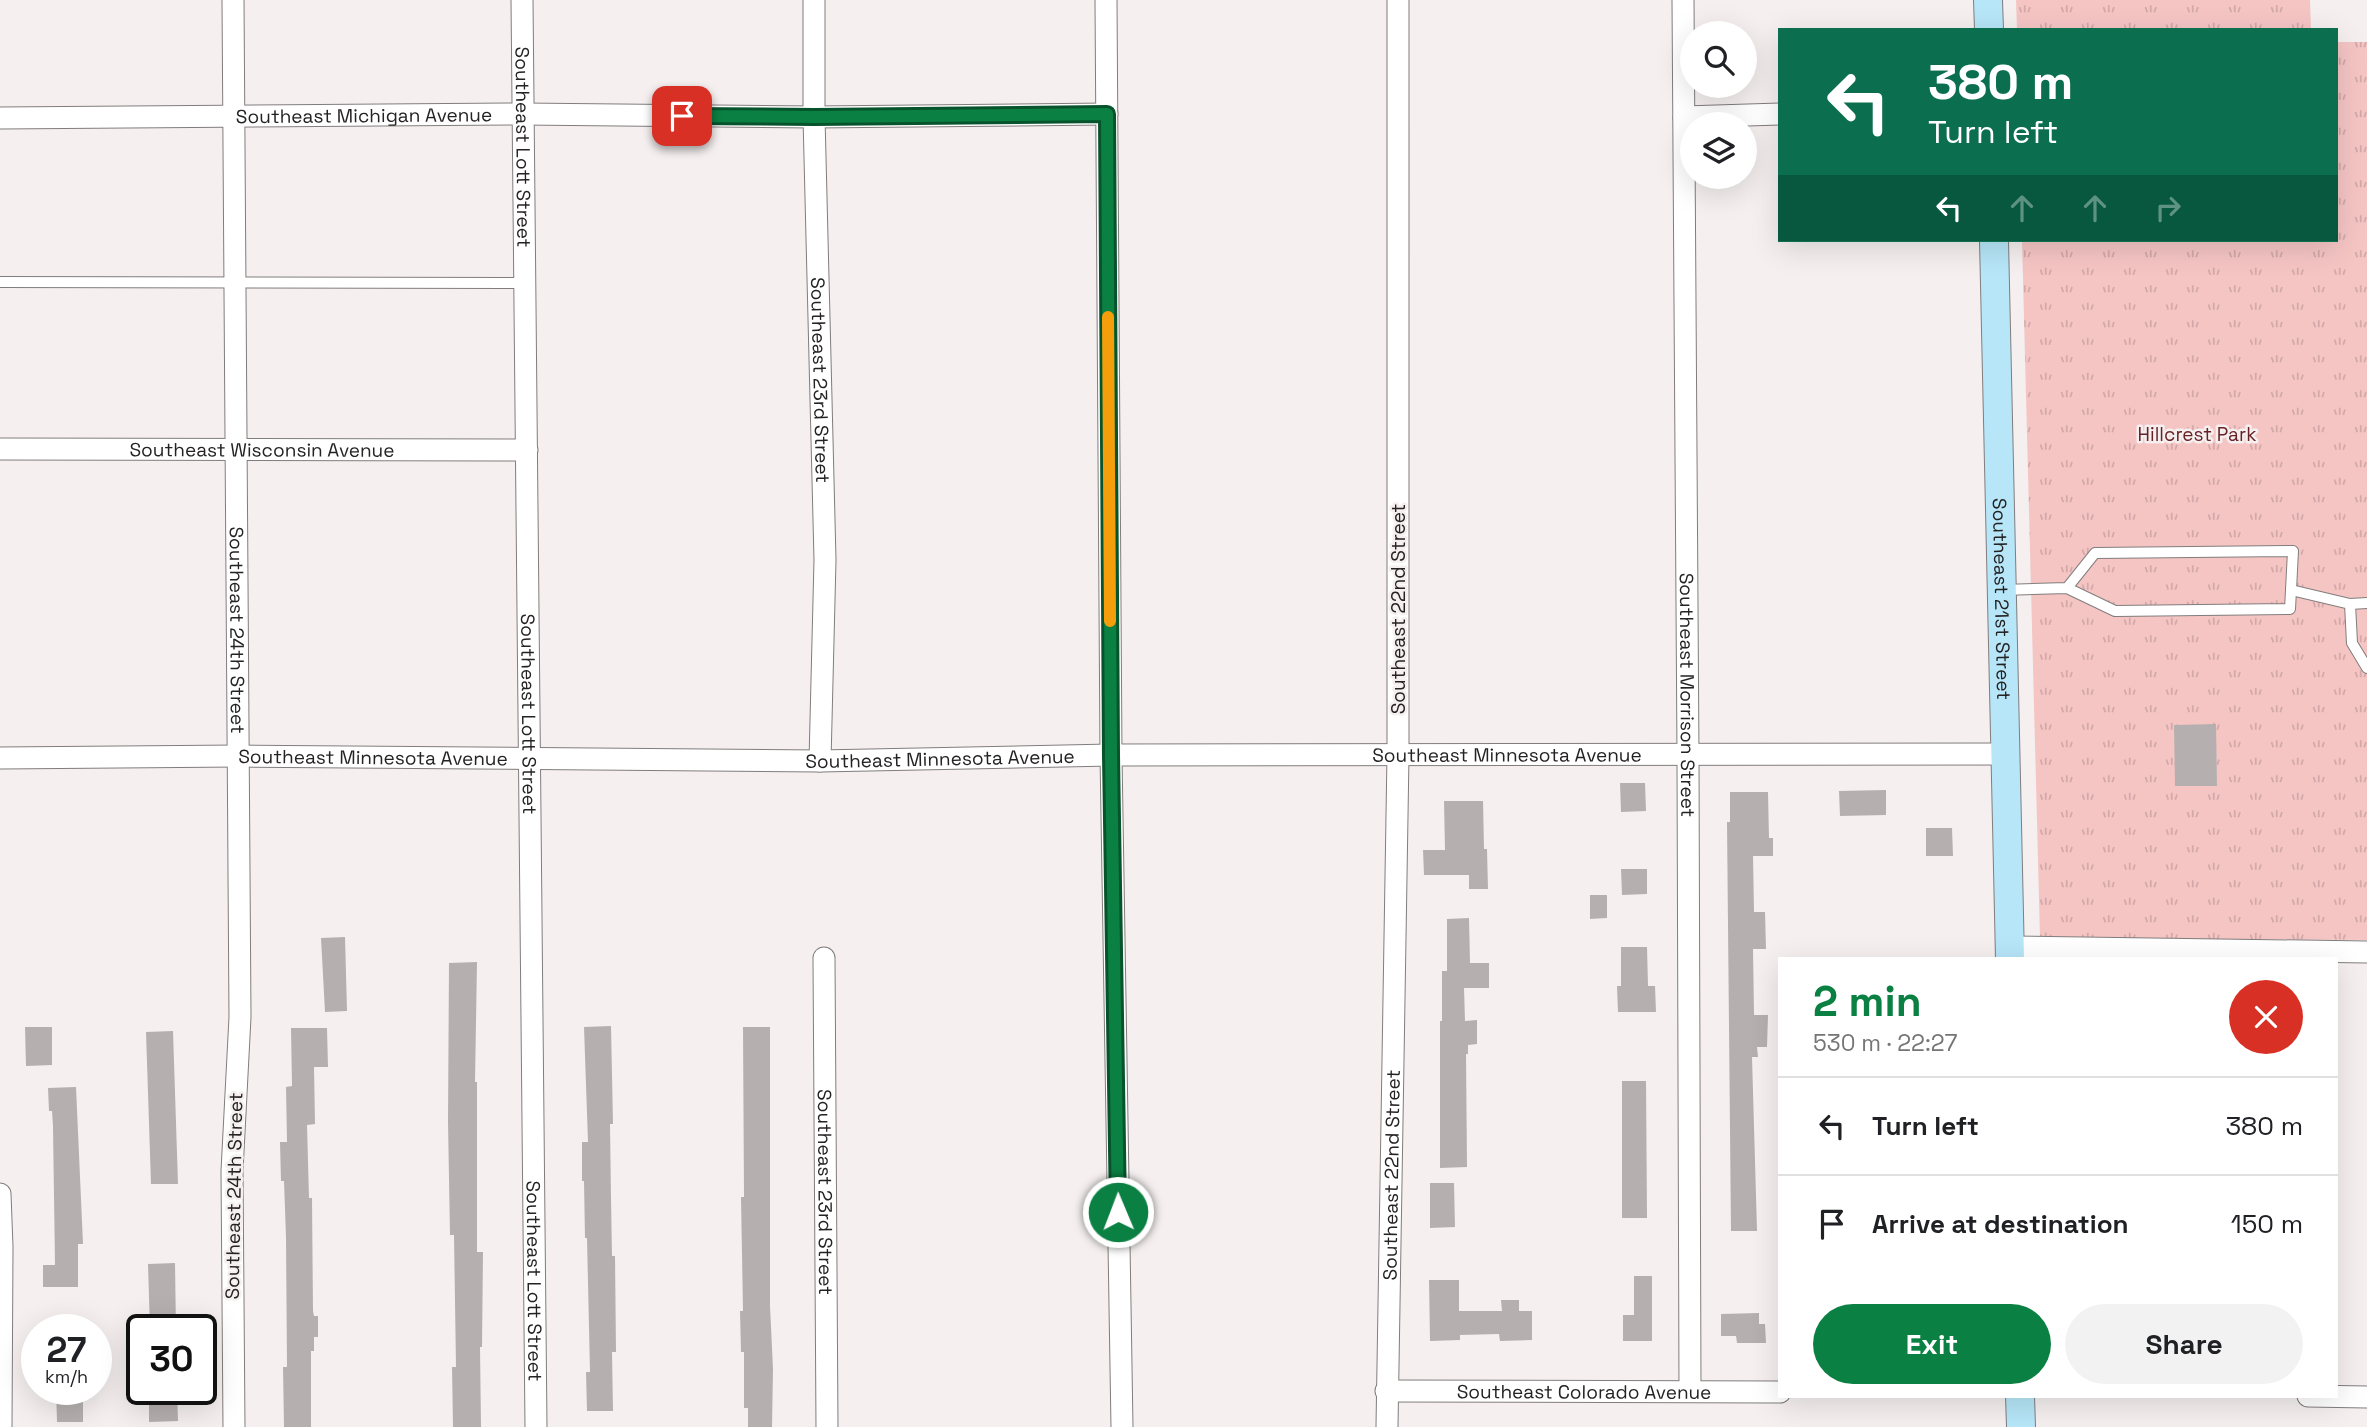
<!DOCTYPE html>
<meta charset="utf-8">
<style>
:root{--surface:#fff;--page:#f2f2f2;--text:#202124;--muted:#757577;--line:#e0e0e0;--accent:#0b8043}
body{margin:0;font-family:"Space Grotesk",sans-serif;background:var(--page);color:var(--text);height:100vh;display:flex;flex-direction:column;font-size:26px;white-space:nowrap}
*{box-sizing:border-box;margin:0}
p{font-size:23px;color:var(--muted)}
.icon{flex:none;width:38px;height:38px;fill:none;stroke:currentColor;stroke-width:2;stroke-linecap:round;stroke-linejoin:round}
.map{position:relative;flex:1;overflow:hidden}
.sheet{position:absolute;left:1778px;top:957px;width:560px;height:441px;display:flex;flex-direction:column;background:var(--surface);border-radius:0px;box-shadow:0 7px 28px #0002}
.sheet>*{flex:none}
.banner{position:absolute;left:1778px;top:28px;width:560px;height:214px;border-radius:0px;box-shadow:0 7px 28px #0002;background:#0b6e4f;color:#fff;overflow:hidden}
.controls{position:absolute;left:1680px;top:21px;display:grid;gap:14px}
.controls a{display:grid;place-items:center;width:77px;height:77px;border-radius:50%;background:var(--surface);box-shadow:0 7px 28px #0002;font-size:35px}
.speed{position:absolute;left:21px;top:1314px;display:flex;gap:14px;font-size:35px;font-weight:700;text-align:center}
.speed>*{display:grid;place-content:center;width:91px;height:91px;border-radius:50%;background:var(--surface);box-shadow:0 7px 28px #0002;line-height:1}
.speed small{font-size:18px;font-weight:400}
.speed .limit{border:4px solid #111;border-radius:10px;background:#fff;color:#111}
.pin{position:absolute;display:grid;place-items:center;width:60px;height:60px;color:#fff;margin:-30px;border-radius:14px;box-shadow:0 4px 10px #0006}
.me{position:absolute;width:77px;margin:-38px;rotate:359deg;stroke-linejoin:round;filter:drop-shadow(0 0 5px #0008)}
.turn{display:flex;align-items:center;gap:24px;height:147px;padding:0 35px;font-size:32px}
.turn .icon{width:91px;height:91px;stroke-width:2.5}
.turn b{display:block;font-size:49px;line-height:60px}
.lanes{display:flex;align-items:center;height:66px;padding:0 35px;background:#0003;justify-content:center;gap:35px;direction:ltr}
.lanes .off{opacity:.35}
.round{display:grid;place-items:center;flex:none;width:74px;height:74px;border-radius:37px;background:var(--page)}
.head{display:flex;align-items:center;justify-content:space-between;height:119px;padding:0 35px}
h1{font-size:42px;font-weight:700;line-height:52px;color:var(--accent)}
.action{display:flex;gap:14px;margin-top:auto;padding:14px 35px}
.action a{flex:1;height:80px;border-radius:42px;background:var(--accent);color:#fff;font-size:28px;font-weight:700;line-height:80px;text-align:center}
.action a+a{background:var(--page);color:var(--text)}
ul{padding:0;list-style:none}
li{display:flex;align-items:center;gap:21px;height:98px;padding:0 35px;border-top:2px solid var(--line)}
li div{flex:1}
li b{display:block;font-size:26px}
li em{font-style:normal}
.map>svg:first-child{display:block}
</style>
<div class="map">
<svg width="2367" height="1427" viewBox="0 0 2367 1427">
<defs>
<pattern id="park-tufts" width="24" height="20" patternUnits="userSpaceOnUse" patternTransform="scale(1.75)"><rect width="24" height="20" fill="#f5c5c4"/><path d="M3 7l-1-3M5 7V3M7 7l1-3M15 17l-1-3M17 17v-4M19 17l1-3" fill="none" stroke="#d2a9a8"/></pattern>
</defs>
<rect width="100%" height="100%" fill="#f5efef"/>
<g fill="url(#park-tufts)">
<path d="M2016 0H2310L2311 30H2017Z"/>
<path d="M2336 42H2367V940L2040 938 2022 240H2336Z"/>
</g>
<g fill="#b5b0af">
<path d="M2216 724 2217 786H2175L2174 725Z"/>
<path d="M1620 783H1645L1646 811 1621 812Z"/>
<path d="M1886 790V815L1840 816 1839 791Z"/>
<path d="M1730 792H1768L1769 838H1773V856H1753L1754 912H1765L1766 949H1753L1754 1015H1768L1767 1047H1757L1758 1057H1752L1757 1231H1731L1727 822H1730Z"/>
<path d="M1444 801H1483L1484 849H1487L1488 889H1469V875H1424L1423 850H1445Z"/>
<path d="M1926 828H1952L1953 856H1926Z"/>
<path d="M1621 869H1647V894L1622 895Z"/>
<path d="M1590 895H1607V918L1590 919Z"/>
<path d="M1469 918 1470 963H1489V988H1464L1465 1021 1477 1020V1044L1468 1045V1054H1466L1467 1167 1440 1168V1021H1442V971H1447V919Z"/>
<path d="M345 937 347 1011 325 1012 321 938Z"/>
<path d="M1621 947H1647L1648 986H1655L1656 1012H1618L1617 986H1621Z"/>
<path d="M477 962 475 1082H477V1252H483L482 1347H480L481 1427H453L452 1367H456L454 1235H450L448 1122 449 963Z"/>
<path d="M611 1026 613 1124H610L611 1199 612 1256H615L616 1352H612L613 1411H587L586 1372H590L587 1238H585L584 1181H582V1142H588L584 1027Z"/>
<path d="M25 1027H52V1065L26 1066Z"/>
<path d="M743 1027H770V1306L773 1369 772 1427H748V1408H744V1352H741L740 1311H743L741 1197H744Z"/>
<path d="M291 1028H327L328 1067H314L315 1124 307 1125 309 1198H312L313 1311 314 1316H318V1337H314V1351H311V1427H284L283 1367H287L286 1237 284 1181H281L280 1142H287L286 1087 292 1086Z"/>
<path d="M173 1031 178 1184H151L146 1032Z"/>
<path d="M1622 1081H1646L1647 1218H1622Z"/>
<path d="M76 1087 83 1244H78V1287H43V1265H55L53 1126 52 1111H49L48 1088Z"/>
<path d="M1430 1183H1454L1455 1227 1430 1228Z"/>
<path d="M175 1263 176 1330H150L148 1264Z"/>
<path d="M1634 1276H1652V1341H1623V1315H1634Z"/>
<path d="M1429 1280H1459V1311H1502L1501 1300H1519V1311H1532V1340L1500 1341 1499 1334 1460 1335V1340L1430 1341Z"/>
<path d="M1759 1313V1324H1765L1766 1343H1737L1736 1336H1721V1314Z"/>
<path d="M56 1390H83V1422H57Z"/>
<path d="M149 1390H177L178 1421 149 1422Z"/>
</g>
<g fill="none" stroke-linecap="round" stroke-linejoin="round">
<defs>
<g id="lane">
<path d="M0 282 525 283"/>
<path d="M2002 590 2067 588 2095 553 2293 551 2290 609 2115 611 2067 588"/>
<path d="M2291 590 2350 604 2367 603"/>
<path d="M2350 604 2352 643 2367 668"/>
</g>
<g id="street">
<path id="s1" d="M233 0 240 1017 232 1171 234 1427"/>
<path id="s2" d="M522 0 536 1427"/>
<path id="s3" d="M814 0V117L825 560 820 761"/>
<path d="M1106 0 1111 755 1122 1427"/>
<path id="s4" d="M1683 0 1688 756 1690 1391"/>
<path d="M1684 117 1780 114"/>
<path id="s5" d="M0 118 523 114 814 117 1107 114"/>
<path id="s6" d="M0 449 527 450"/>
<path id="s7" d="M0 758 238 756 820 761 1111 755 2006 754"/>
<path d="M2010 947 2367 952"/>
<path id="s8" d="M824 958 827 1427"/>
<path d="M0 1194 2 1247 1 1427"/>
<path id="s9" d="M1386 1391 1780 1392"/>
<path d="M2308 1396 2367 1397"/>
<path id="s10" d="M1387 1427 1398 755V0"/>
</g>
<g id="secondary">
<path d="M1988 0 1989 30"/>
<path id="s11" d="M1994 240 2010 959"/>
<path d="M2020 1396 2021 1427"/>
</g>
</defs>
<use href="#lane" stroke="#827d7d" stroke-width="12"/>
<use href="#street" stroke="#827d7d" stroke-width="23"/>
<use href="#secondary" stroke="#827d7d" stroke-width="30"/>
<use href="#lane" stroke="#fff" stroke-width="10"/>
<use href="#street" stroke="#fff" stroke-width="21"/>
<use href="#secondary" stroke="#b6e6f8" stroke-width="28"/>
</g>
<g fill="none" stroke-linecap="round" stroke-linejoin="round">
<defs>
<path id="route" d="M682 116 814 117 1107 114 1111 755 1118 1212"/>
</defs>
<use href="#route" stroke="#07532c" stroke-width="18"/>
<use href="#route" stroke="#0b8043" stroke-width="12"/>
<path stroke="#f59e0b" stroke-width="12" d="M1108 317 1110 621"/>
</g>
<g text-anchor="middle" dominant-baseline="central" stroke-width="5" stroke-linejoin="round" paint-order="stroke">
<g font-size="19" fill="#242222" stroke="#f5efef">
<text stroke="none"><textPath href="#s5" startOffset="364">Southeast Michigan Avenue</textPath></text>
<text stroke="none"><textPath href="#s2" startOffset="147">Southeast Lott Street</textPath></text>
<text stroke="none"><textPath href="#s3" startOffset="380">Southeast 23rd Street</textPath></text>
<text stroke="none"><textPath href="#s6" startOffset="262">Southeast Wisconsin Avenue</textPath></text>
<text stroke="none"><textPath href="#s11" startOffset="359">Southeast 21st Street</textPath></text>
<text transform="translate(1398 609) rotate(-90)">Southeast 22nd Street</text>
<text stroke="none"><textPath href="#s1" startOffset="630">Southeast 24th Street</textPath></text>
<text stroke="none"><textPath href="#s4" startOffset="695">Southeast Morrison Street</textPath></text>
<text stroke="none"><textPath href="#s2" startOffset="714">Southeast Lott Street</textPath></text>
<text stroke="none"><textPath href="#s7" startOffset="1507">Southeast Minnesota Avenue</textPath></text>
<text stroke="none"><textPath href="#s7" startOffset="373">Southeast Minnesota Avenue</textPath></text>
<text stroke="none"><textPath href="#s7" startOffset="940">Southeast Minnesota Avenue</textPath></text>
<text stroke="none"><textPath href="#s10" startOffset="252">Southeast 22nd Street</textPath></text>
<text stroke="none"><textPath href="#s8" startOffset="234">Southeast 23rd Street</textPath></text>
<text transform="translate(234 1196) rotate(-89)">Southeast 24th Street</text>
<text stroke="none"><textPath href="#s2" startOffset="1281">Southeast Lott Street</textPath></text>
<text stroke="none"><textPath href="#s9" startOffset="198">Southeast Colorado Avenue</textPath></text>
</g>
<g font-size="19" fill="#682226" stroke="#f5efef">
<text x="2197" y="434">Hillcrest Park</text>
</g>
</g>
</svg>
<div class="controls">
<a><svg class="icon" aria-label="search" viewBox="0 0 24 24"><circle cx="10" cy="10" r="6"/><path d="M15 15l6 6"/></svg></a>
<a><svg class="icon" aria-label="layers" viewBox="0 0 24 24"><path d="M12 4l9 5-9 5-9-5zM3 14l9 5 9-5"/></svg></a>
</div>
<div class="speed"><div>27<small>km/h</small></div><div class="limit">30</div></div>
<div class="pin" style="left:682px;top:116px;background:#d93025"><svg class="icon" aria-label="arrive" viewBox="0 0 24 24"><path d="M6 21V4h12l-3 4 3 4H6"/></svg></div>
<svg class="me" style="left:1118px;top:1212px" viewBox="-20 -20 40 40"><circle r="17" fill="#0b8043" stroke="#fff" stroke-width="3"/><path d="M0-11L8 9 0 5-8 9z" fill="#fff"/></svg>
<div class="banner">
<div class="turn"><svg class="icon" aria-label="left" viewBox="0 0 24 24"><path d="M17 20v-9H6M10 6l-5 5 5 5"/></svg><div><b>380 m</b>Turn left</div></div>
<div class="lanes"><svg class="icon" aria-label="left" viewBox="0 0 24 24"><path d="M17 20v-9H6M10 6l-5 5 5 5"/></svg><svg class="icon off" aria-label="ahead" viewBox="0 0 24 24"><path d="M12 20V5M6 11l6-6 6 6"/></svg><svg class="icon off" aria-label="ahead" viewBox="0 0 24 24"><path d="M12 20V5M6 11l6-6 6 6"/></svg><svg class="icon off" aria-label="right" viewBox="0 0 24 24"><path d="M7 20v-9h11M14 6l5 5-5 5"/></svg></div>
</div>
<section class="sheet">
<div class="head"><div><h1>2 min</h1><p>530 m · 22:27</p></div><a class="round" style="background:#d93025;color:#fff"><svg class="icon" aria-label="close" viewBox="0 0 24 24"><path d="M6 6l12 12M18 6L6 18"/></svg></a></div>
<ul>
<li><svg class="icon" aria-label="left" viewBox="0 0 24 24"><path d="M17 20v-9H6M10 6l-5 5 5 5"/></svg><div><b>Turn left</b></div><em>380 m</em></li>
<li><svg class="icon" aria-label="arrive" viewBox="0 0 24 24"><path d="M6 21V4h12l-3 4 3 4H6"/></svg><div><b>Arrive at destination</b></div><em>150 m</em></li>
</ul>
<div class="action"><a>Exit</a><a>Share</a></div>
</section>
</div>
